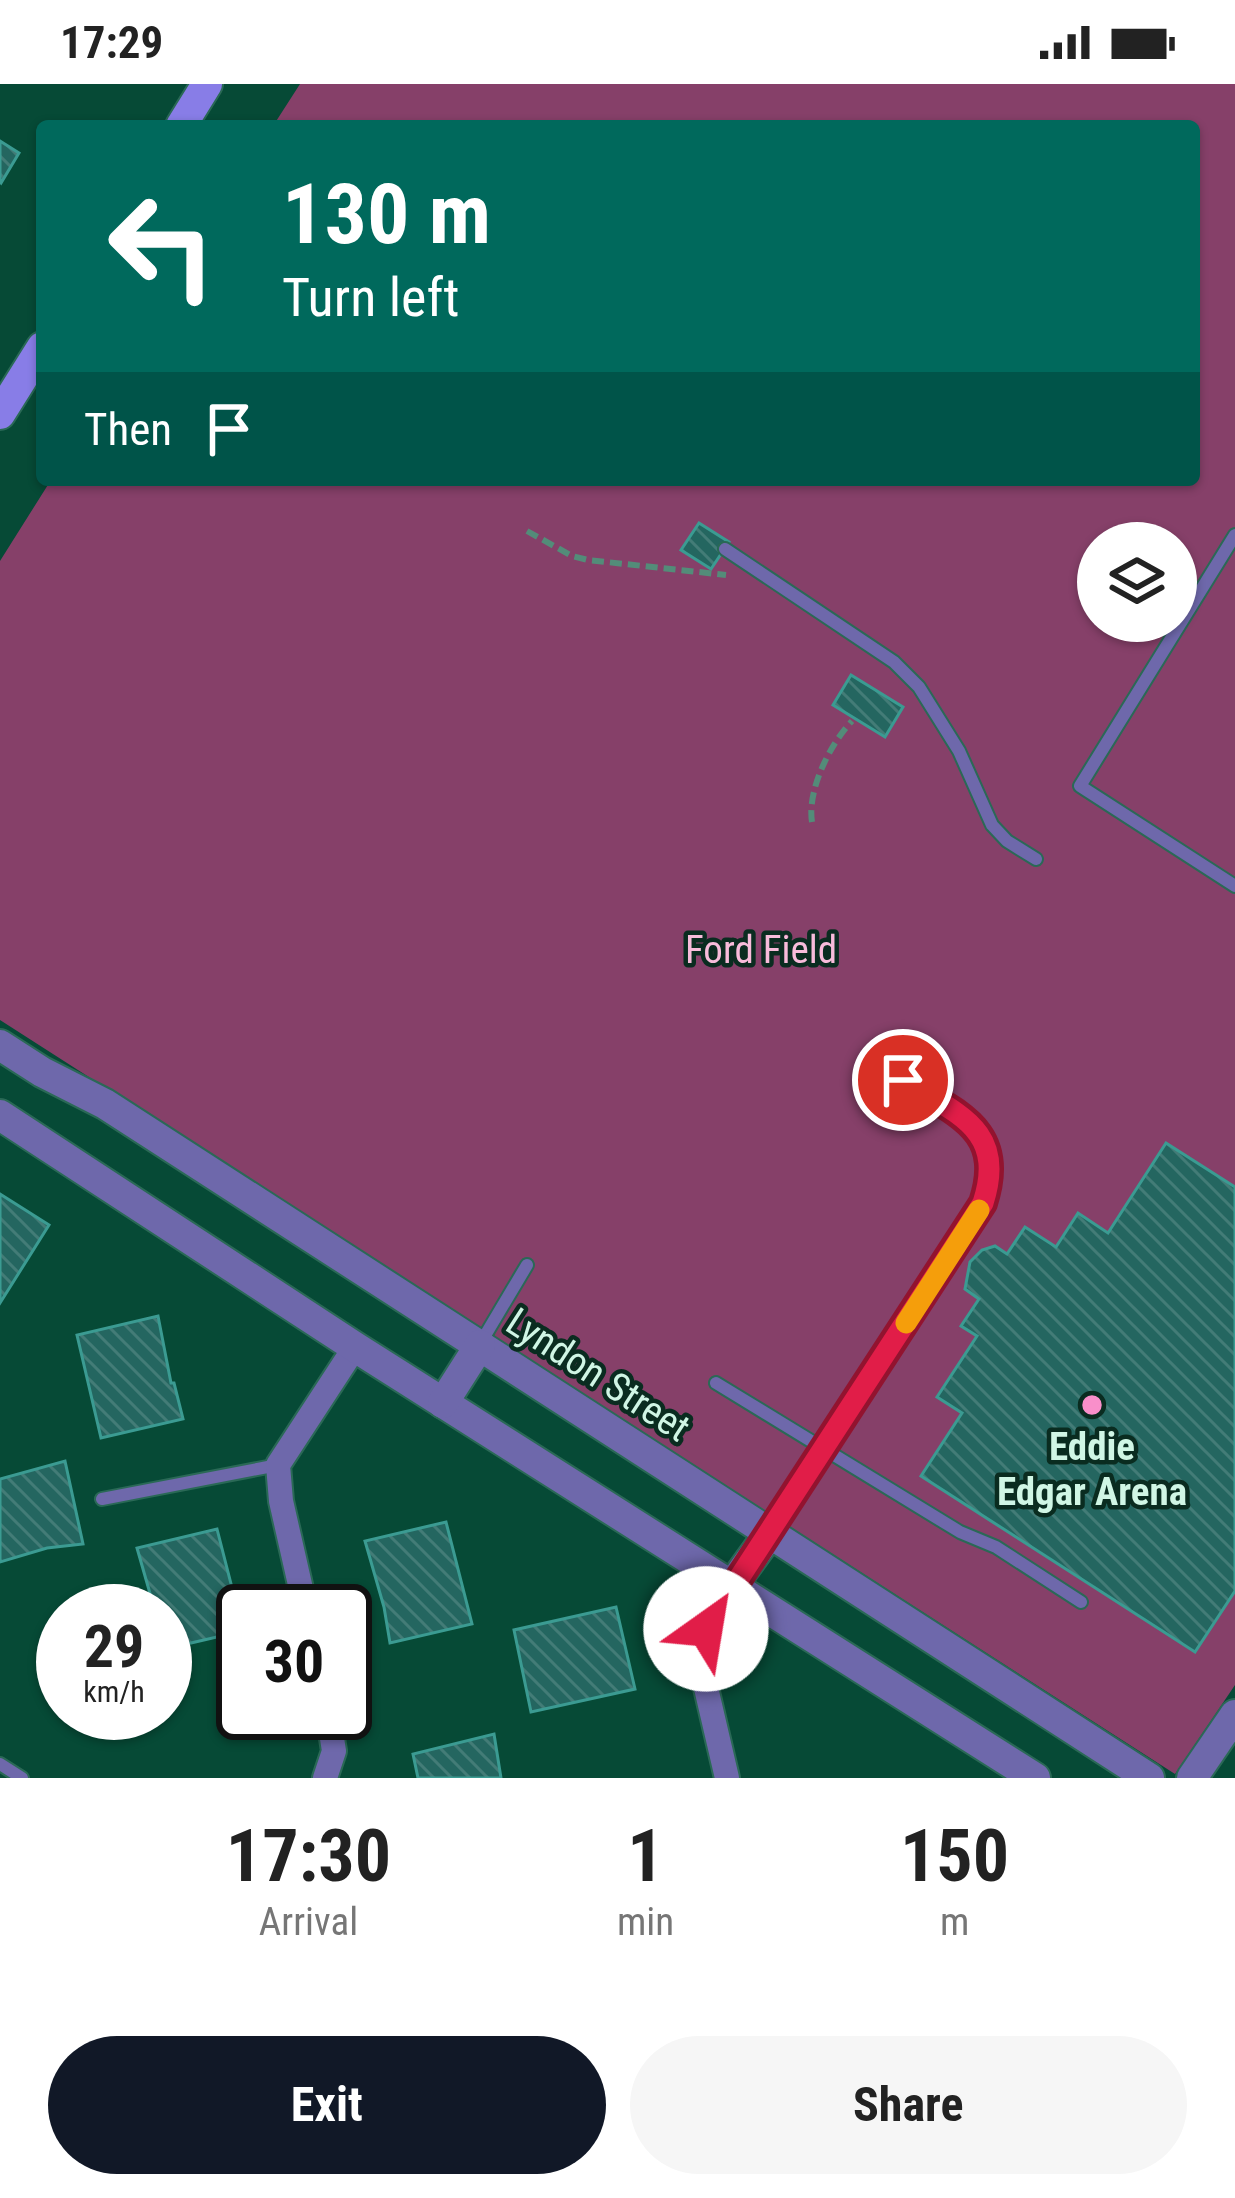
<!DOCTYPE html>
<style>
:root{--surface:#fff;--page:#f6f6f6;--text:#222;--muted:#767676;--accent:#111827}
body{margin:0;font-family:"Roboto Condensed",sans-serif;background:var(--page);color:var(--text);height:100vh;display:flex;flex-direction:column;font-size:45px;white-space:nowrap}
*{box-sizing:border-box;margin:0}
p{font-size:39px;color:var(--muted)}
.icon{flex:none;width:66px;height:66px;fill:none;stroke:currentColor;stroke-width:2;stroke-linecap:round;stroke-linejoin:round}
.map{position:relative;height:1694px;overflow:hidden}
.details{display:flex;flex-direction:column;background:var(--surface);flex:1}
.details>*{flex:none}
.hud{position:absolute;left:36px;top:36px;width:1164px;height:366px;border-radius:12px;box-shadow:0 3px 9px #0004;background:#00695c;color:#fff;overflow:hidden}
.controls{position:absolute;left:1077px;top:438px;display:grid;gap:24px}
.controls a{display:grid;place-items:center;width:120px;height:120px;border-radius:50%;background:var(--surface);box-shadow:0 3px 9px #0004;font-size:60px}
.speed{position:absolute;left:36px;top:1500px;display:flex;gap:24px;font-size:60px;font-weight:700;text-align:center}
.speed>*{display:grid;place-content:center;width:156px;height:156px;border-radius:50%;background:var(--surface);box-shadow:0 3px 9px #0004;line-height:1}
.speed small{font-size:30px;font-weight:400}
.speed .limit{border:6px solid #111;border-radius:18px;background:#fff;color:#111}
.pin{position:absolute;display:grid;place-items:center;width:102px;height:102px;color:#fff;margin:-51px;border:6px solid #fff;border-radius:50%;box-shadow:0 3px 12px #0007}
.me{position:absolute;width:132px;margin:-66px;rotate:32deg;stroke-linejoin:round;filter:drop-shadow(0 0 9px #0008)}
.turn{display:flex;align-items:center;gap:42px;height:252px;padding:0 48px;font-size:54px}
.turn .icon{width:156px;height:156px;stroke-width:2.5}
.turn b{display:block;font-size:84px;line-height:102px}
.then{display:flex;align-items:center;height:114px;padding:0 48px;background:#0003;gap:24px;font-size:45px}
.eta{display:flex;justify-content:space-evenly;align-items:center;height:204px;text-align:center}
.eta b{font-size:72px;font-weight:700;line-height:84px}
.action{display:flex;gap:24px;margin-top:auto;padding:24px 48px}
.action a{flex:1;height:138px;border-radius:72px;background:var(--accent);color:#fff;font-size:48px;font-weight:700;line-height:138px;text-align:center}
.action a+a{background:var(--page);color:var(--text)}
.status{display:flex;justify-content:space-between;align-items:center;height:84px;padding:0 60px;background:var(--surface);direction:ltr}
.status svg{height:33px;fill:currentColor}
.map>svg:first-child{display:block}
</style>
<div class="status"><b>17:29</b><svg viewBox="0 0 49 12"><path d="M0 12V9h3v3zM5 12V6h3v6zM10 12V3h3v9zM15 12V0h3v12zM26 1h20v11H26zM47 4h2v5h-2z"/></svg></div>
<div class="map">
<svg width="1235" height="1694" viewBox="0 0 1235 1694">
<defs>
<pattern id="building-back-hatch" width="6" height="6" patternUnits="userSpaceOnUse" patternTransform="scale(3)"><rect width="6" height="6" fill="#246660"/><path d="M-1 5l2 2M0 0l6 6M5-1l2 2" fill="none" stroke="#437c77"/></pattern>
</defs>
<rect width="100%" height="100%" fill="#064a36"/>
<path fill="#864069" fill-rule="evenodd" d="M300 0H1235V1601L1175 1690 0 936V477L51 396H1194V42H273ZM1098 459H1176V537H1098Z"/>
<g fill="url(#building-back-hatch)" stroke="#3b9b92" stroke-width="3">
<path d="M0 57 19 69 1 99 0 98Z"/>
<path d="M699 439 729 458 711 485 681 466Z"/>
<path d="M851 591 903 623 885 653 833 621Z"/>
<path d="M1166 1059 1235 1103V1507L1195 1568 921 1392 962 1329 937 1313 977 1252 961 1242 979 1215 965 1205 970 1178 982 1166 995 1162 1007 1170 1025 1143 1056 1163 1078 1129 1108 1149Z"/>
<path d="M0 1110 49 1141 0 1219Z"/>
<path d="M158 1232 171 1299H174L183 1335 101 1354 77 1251Z"/>
<path d="M65 1377 83 1460 47 1464 0 1478V1395Z"/>
<path d="M446 1438 472 1540 390 1559 384 1523 365 1457Z"/>
<path d="M217 1445 243 1547 165 1565V1527H155L137 1464Z"/>
<path d="M616 1523 635 1605 531 1628 514 1546Z"/>
<path d="M494 1650 501 1694H418L413 1670Z"/>
</g>
<g fill="none" stroke-linecap="round" stroke-linejoin="round">
<defs>
<g id="service">
<path d="M1235 451 1080 702 1235 802"/>
<path d="M725 465 894 578 919 603 959 667 992 741 1007 757 1036 775"/>
<path d="M480 1260 527 1181"/>
<path d="M716 1299 960 1448 996 1463 1081 1518"/>
<path d="M102 1415 278 1381"/>
<path d="M771 1448 983 1119C1007 1045 956 1030 903 996"/>
<path d="M0 1680 22 1694"/>
</g>
<g id="minor">
<path d="M306 1527 281 1417 278 1381 355 1263"/>
<path d="M325 1694 334 1667 328 1629"/>
<path d="M727 1694 703 1591 706 1545 733 1500"/>
</g>
<g id="tertiary">
<path d="M0 961 42 988 105 1020 1149 1694"/>
<path d="M0 1031 355 1263 1035 1694"/>
<path d="M443 1319 480 1261"/>
<path d="M733 1500 770 1449"/>
<path d="M1192 1694 1235 1631"/>
</g>
<g id="secondary">
<path d="M181 42 207 0"/>
<path d="M0 330 42 263"/>
</g>
</defs>
<use href="#service" stroke="#2a6956" stroke-width="16"/>
<use href="#minor" stroke="#2a6956" stroke-width="28"/>
<use href="#tertiary" stroke="#2a6956" stroke-width="34"/>
<use href="#secondary" stroke="#2a6956" stroke-width="34"/>
<g stroke="#538c79" stroke-width="6" stroke-dasharray="12 6" stroke-linecap="butt">
<path d="M527 447 572 472 588 476 726 491"/>
<path d="M812 738C807 706 830 660 852 637"/>
</g>
<use href="#service" stroke="#6e68ab" stroke-width="12"/>
<use href="#minor" stroke="#6e68ab" stroke-width="24"/>
<use href="#tertiary" stroke="#6e68ab" stroke-width="30"/>
<use href="#secondary" stroke="#887de7" stroke-width="30"/>
</g>
<g fill="none" stroke-linecap="round" stroke-linejoin="round">
<defs>
<path id="route" d="M706 1545 983 1119C1007 1045 957 1030 903 996"/>
</defs>
<use href="#route" stroke="#92132f" stroke-width="30"/>
<use href="#route" stroke="#e11d48" stroke-width="21"/>
<path stroke="#f59e0b" stroke-width="21" d="M906 1239 979 1126"/>
</g>
<circle fill="#f98fca" stroke="#0a2c20" stroke-width="4.5" cx="1092" cy="1321" r="12"/>
<g text-anchor="middle" dominant-baseline="central" stroke-width="9" stroke-linejoin="round" paint-order="stroke">
<g font-size="39" fill="#f8bcdb" stroke="#0a2c20">
<text x="761" y="866">Ford Field</text>
</g>
<g font-size="39" fill="#d0f6e5" stroke="#0a2c20">
<text transform="translate(598 1291) rotate(33)">Lyndon Street</text>
</g>
<g font-size="39" font-weight="bold" fill="#d0f6e5" stroke="#0a2c20">
<text x="1092" y="1363">Eddie<tspan x="1092" dy="45">Edgar Arena</tspan></text>
</g>
</g>
</svg>
<div class="controls">
<a><svg class="icon" aria-label="layers" viewBox="0 0 24 24"><path d="M12 4l9 5-9 5-9-5zM3 14l9 5 9-5"/></svg></a>
</div>
<div class="speed"><div>29<small>km/h</small></div><div class="limit">30</div></div>
<div class="pin" style="left:903px;top:996px;background:#d93025"><svg class="icon" aria-label="arrive" viewBox="0 0 24 24"><path d="M6 21V4h12l-3 4 3 4H6"/></svg></div>
<svg class="me" style="left:706px;top:1545px" viewBox="-20 -20 40 40"><circle r="19" fill="#fff"/><path d="M0-13L10 11 0 6-10 11z" fill="#e11d48"/></svg>
<div class="hud">
<div class="turn"><svg class="icon" aria-label="left" viewBox="0 0 24 24"><path d="M17 20v-9H6M10 6l-5 5 5 5"/></svg><div><b>130 m</b>Turn left</div></div>
<div class="then">Then<svg class="icon" aria-label="arrive" viewBox="0 0 24 24"><path d="M6 21V4h12l-3 4 3 4H6"/></svg></div>
</div>
</div>
<section class="details">
<div class="eta">
<div><b>17:30</b><p>Arrival</p></div>
<div><b>1</b><p>min</p></div>
<div><b>150</b><p>m</p></div>
</div>
<div class="action"><a>Exit</a><a>Share</a></div>
</section>
